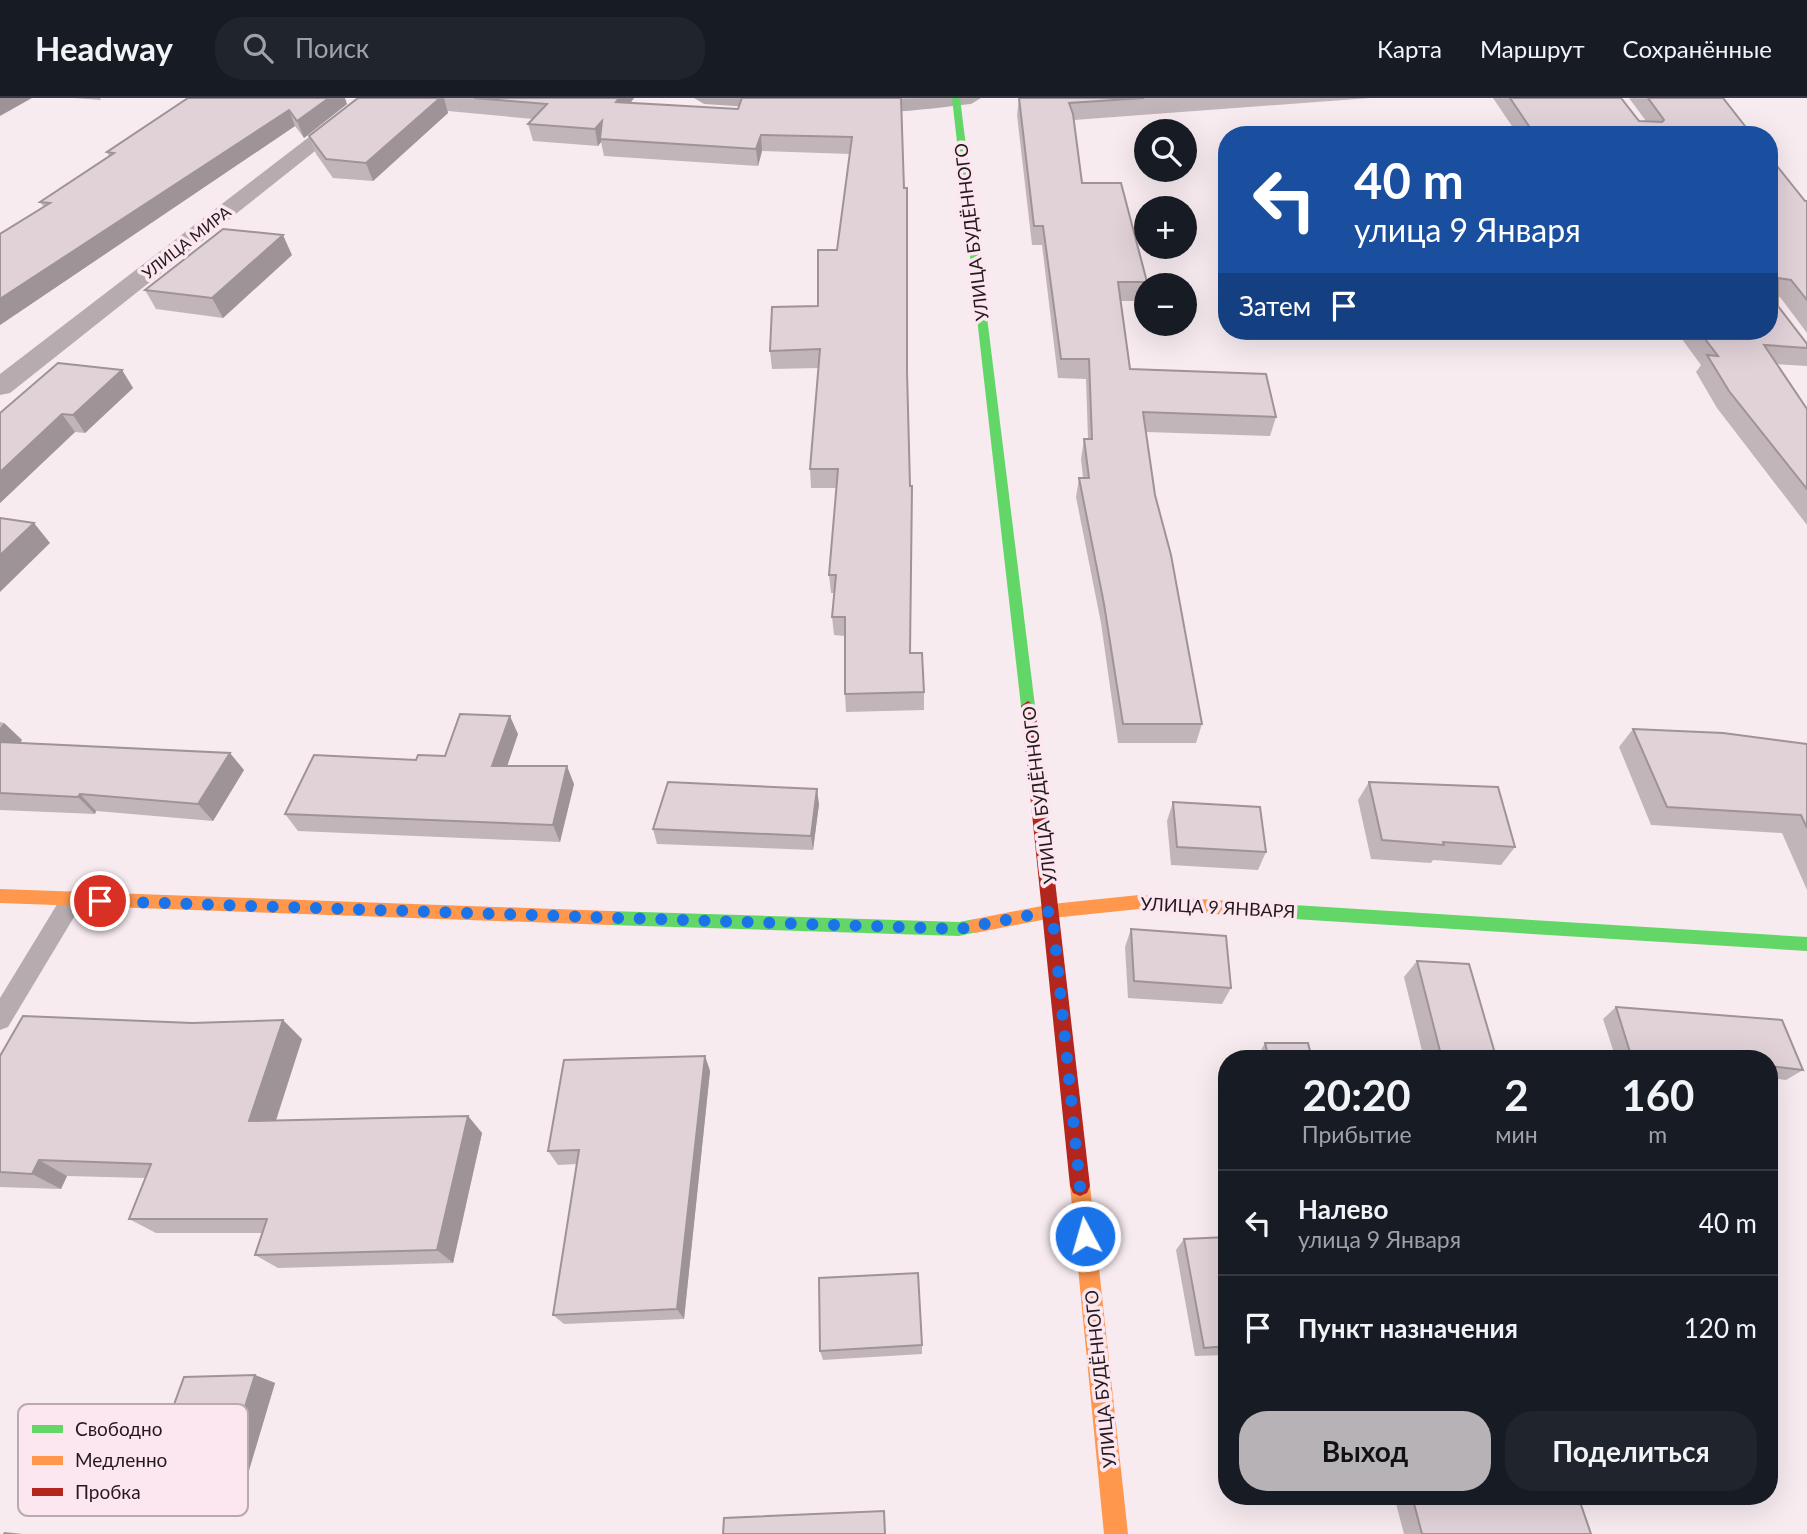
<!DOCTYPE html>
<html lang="ru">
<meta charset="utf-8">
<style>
:root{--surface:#171b24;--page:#20242c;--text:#f1f3f6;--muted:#9ea1a6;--line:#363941;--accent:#b6b2b6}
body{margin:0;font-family:Lato,sans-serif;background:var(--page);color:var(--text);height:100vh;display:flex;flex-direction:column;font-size:26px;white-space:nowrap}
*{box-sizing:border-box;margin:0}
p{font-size:23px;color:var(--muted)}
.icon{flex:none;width:38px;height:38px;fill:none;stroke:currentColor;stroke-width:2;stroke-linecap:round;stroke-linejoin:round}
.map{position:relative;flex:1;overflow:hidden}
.drawer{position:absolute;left:1218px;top:952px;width:560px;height:455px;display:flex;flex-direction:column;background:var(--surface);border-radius:28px;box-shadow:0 7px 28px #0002}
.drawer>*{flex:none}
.top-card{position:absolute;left:1218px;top:28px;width:560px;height:214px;border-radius:28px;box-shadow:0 7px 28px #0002;background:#1a4fa0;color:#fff;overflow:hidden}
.tools{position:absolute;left:1134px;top:21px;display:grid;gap:14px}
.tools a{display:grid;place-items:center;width:63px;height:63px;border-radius:50%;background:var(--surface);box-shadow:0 7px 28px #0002;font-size:35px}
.pin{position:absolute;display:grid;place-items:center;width:60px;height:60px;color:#fff;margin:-30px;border:4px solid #fff;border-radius:50%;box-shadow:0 2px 7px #0007}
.me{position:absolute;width:77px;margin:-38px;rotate:354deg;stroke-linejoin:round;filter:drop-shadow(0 0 5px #0008)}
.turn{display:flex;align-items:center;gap:24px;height:147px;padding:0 21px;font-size:32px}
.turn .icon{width:91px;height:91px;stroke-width:2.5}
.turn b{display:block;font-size:49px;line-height:60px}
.then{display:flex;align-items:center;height:66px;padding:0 21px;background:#0003;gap:14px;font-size:26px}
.eta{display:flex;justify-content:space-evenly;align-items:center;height:119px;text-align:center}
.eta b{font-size:42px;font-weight:700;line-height:49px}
.action{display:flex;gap:14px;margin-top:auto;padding:14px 21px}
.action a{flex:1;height:80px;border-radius:28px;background:var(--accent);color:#111;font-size:28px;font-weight:700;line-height:80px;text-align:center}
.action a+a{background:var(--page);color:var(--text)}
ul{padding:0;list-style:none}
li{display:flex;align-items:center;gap:21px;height:105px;padding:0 21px;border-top:2px solid var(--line)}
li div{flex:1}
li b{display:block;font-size:26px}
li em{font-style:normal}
header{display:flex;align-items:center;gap:42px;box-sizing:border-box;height:98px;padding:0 35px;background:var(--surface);border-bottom:2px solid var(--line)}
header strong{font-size:33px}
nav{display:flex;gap:38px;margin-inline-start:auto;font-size:24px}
.search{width:490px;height:63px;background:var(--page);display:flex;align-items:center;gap:18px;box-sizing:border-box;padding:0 24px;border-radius:28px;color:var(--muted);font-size:26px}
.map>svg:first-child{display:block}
</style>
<header>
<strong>Headway</strong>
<div class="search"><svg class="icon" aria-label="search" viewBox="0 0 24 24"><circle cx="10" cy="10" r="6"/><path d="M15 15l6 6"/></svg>Поиск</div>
<nav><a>Карта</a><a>Маршрут</a><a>Сохранённые</a></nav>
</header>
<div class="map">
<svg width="1807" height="1436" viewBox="0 0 1807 1436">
<rect width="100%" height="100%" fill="#f7ebf0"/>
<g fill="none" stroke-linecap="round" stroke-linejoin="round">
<path fill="#b6acb0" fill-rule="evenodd" d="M72 793 80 795 83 802 80 809 8 929 0 932V900L64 795Z"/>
<g fill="#b6acb0" fill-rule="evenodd">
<path d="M360 0H382L10 295 0 297V276Z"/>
<path d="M694 0H791L800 2 803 6 793 12 704 6Z"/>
<path d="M921 0H981L971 6C949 8 852 23 839 7L849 1Z"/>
</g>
<g fill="#63d668" fill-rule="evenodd">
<path d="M952 0H960L1035 608 1028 613 1021 608Z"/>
<path d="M1260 805 1807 839V853L1260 819 1254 817 1252 812 1254 807Z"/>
<path d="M610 813 959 824 975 821 981 823 983 828 981 833 959 838 610 827 604 825 602 820 604 815Z"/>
</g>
<g fill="#ff974d" fill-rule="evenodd">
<path d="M0 791 610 813 616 815 618 820 616 825 610 827 0 805Z"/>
<path d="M1139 797 1260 805 1266 807 1268 812 1266 817 1260 819 1139 811 1052 820 975 835 969 833 967 828 969 823 975 821 1052 806Z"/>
<path d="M1080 1078 1087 1081 1090 1088 1128 1436H1104L1070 1088 1073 1081Z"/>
</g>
<path fill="#b3261e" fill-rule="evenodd" d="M1028 603 1035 608 1090 1088 1087 1095 1080 1098 1073 1095 1070 1088 1021 608Z"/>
</g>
<g fill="#c2b5ba">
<path d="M74 0H100L101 2Z"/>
<path d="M188 0 347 6 304 40 295 28 0 227V136L44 109 40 104 109 58 107 54Z"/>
<path d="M358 0H634L630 5 738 11 890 0 907 273 910 555 924 594V612L846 614 845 596V538L834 537 832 519 834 495H831L829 477 837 390H811L810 371 819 270 772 271 770 253 818 208 837 152 850 56 762 53 758 68 604 58 601 44 598 48 533 43 528 26 533 21 448 13V15L373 83 333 80 316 56 309 38Z"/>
<path d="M1019 0H1370L1074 22 1082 85 1147 184 1144 203H1120L1130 271 1276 319 1270 338 1146 334 1155 397 1202 626 1196 645H1118L1101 525 1076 399 1079 380H1083L1081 361 1084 341H1088L1086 281 1058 280 1042 147H1032L1017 17Z"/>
<path d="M1493 0H1621L1639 23H1646L1629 0H1723L1752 37H1518Z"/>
<path d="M1769 58 1805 103H1807V235L1780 199H1778V208L1807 246V268L1776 266 1807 311V427L1717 310 1696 274 1701 267 1676 233H1769Z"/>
<path d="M292 157 223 220 156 211 145 192Z"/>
<path d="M122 272 133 290 85 335 75 334 0 405V315Z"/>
<path d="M0 624 4 625 22 642 20 645 244 672 213 723 96 713 95 716 0 712Z"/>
<path d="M1633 631 1807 646V792L1782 735 1651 727 1619 649Z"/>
<path d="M518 636 507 668 574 686 560 744 298 733 285 716 416 662 445 658Z"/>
<path d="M1369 684 1515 749 1501 767 1433 762 1431 765 1371 761 1358 702Z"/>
<path d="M1173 704 1266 754 1258 772 1171 767 1167 723Z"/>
<path d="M819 706 813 752 657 746 653 731Z"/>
<path d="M1131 831 1231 890 1222 906 1128 900 1125 849Z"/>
<path d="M1417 863 1496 959 1494 961H1424L1404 879Z"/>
<path d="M1616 909 1803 972 1786 982 1769 980V961H1616L1603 921Z"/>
<path d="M302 941 276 1023 468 1018 482 1035 453 1165 278 1170 255 1157 262 1135H156L129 1121 145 1080 67 1078 61 1091 0 1089V958Z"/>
<path d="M1265 945 1312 961H1262L1261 952Z"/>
<path d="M705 958 710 973 684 1221 564 1226 553 1217 577 1066 558 1067 548 1053Z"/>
<path d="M1227 1139V1257L1195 1258 1176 1152 1184 1141Z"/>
<path d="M922 1247V1256L823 1262 820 1253Z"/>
<path d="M255 1277 275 1285 244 1389H171L146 1384Z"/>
<path d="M1394 1398H1578L1591 1436H1404Z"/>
</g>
<g fill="#9e9397">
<path d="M0 0H32L0 18Z"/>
<path d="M329 0H345L347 6 304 40 297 23Z"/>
<path d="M440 0H444L448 15 373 83 366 65Z"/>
<path d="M619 0H634L619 20 616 4Z"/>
<path d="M289 12 295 28 0 227V201Z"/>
<path d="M602 23 601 44 598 48 595 31Z"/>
<path d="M761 37 762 53 758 68 756 51Z"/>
<path d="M283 137 292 157 223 220 212 200Z"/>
<path d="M122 272 133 290 85 335 73 317Z"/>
<path d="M62 316 75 334 0 405V374Z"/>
<path d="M34 425 50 445 0 494V457Z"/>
<path d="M510 618 518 636 501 686 492 668Z"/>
<path d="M4 625 22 642 8 660 0 653V630Z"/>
<path d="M230 655 244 672 213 723 198 706Z"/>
<path d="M567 668 574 686 560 744 553 727Z"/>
<path d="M817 691 819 706 813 752 811 738Z"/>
<path d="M80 696 96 713 95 716 78 699Z"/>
<path d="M283 922 302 941 270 1040 249 1023Z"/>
<path d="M705 958 710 973 684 1221 677 1211Z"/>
<path d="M468 1018 482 1035 453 1165 437 1152Z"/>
<path d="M39 1062 67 1078 61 1091 32 1076Z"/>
<path d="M255 1277 275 1285 244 1389 221 1384Z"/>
<path d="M4 1434 23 1436H3Z"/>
</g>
<g fill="#e1d2d8" stroke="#9e9397" stroke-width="2">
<path d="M188 0H329L297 23 289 12 0 201V136L50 105 40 104 114 55 107 54Z"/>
<path d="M358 0H440L366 65 326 61 309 38Z"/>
<path d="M474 0H619L616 4 738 11 742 0H901L904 90H907V273L910 388H912L910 555H922L924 594 845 596V519H832L836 477H829L838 371H810L820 251 770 253 772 209 818 208V152H837L852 39 761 37 756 51 600 41 602 23 595 31 528 26 547 6Z"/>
<path d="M1019 0H1144L1069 5 1073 16 1082 85H1121L1147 184H1118L1130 271 1266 276 1276 319 1143 314 1155 397 1171 457 1202 626H1123L1104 506 1079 380H1089L1084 341H1092L1089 261H1061L1043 128H1034Z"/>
<path d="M1510 0H1621L1639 23 1662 24 1664 22 1648 0H1723L1752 37H1535Z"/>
<path d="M1769 58 1805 103H1807V202L1791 182 1778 180V208L1807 246V250L1764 247 1807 311V391L1729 293 1707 257 1718 258 1699 233H1769Z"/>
<path d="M223 131 283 137 212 200 145 192Z"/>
<path d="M58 265 122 272 73 317 62 316 0 374V315Z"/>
<path d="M0 420 34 425 0 457Z"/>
<path d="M460 616 510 618 492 668H567L553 727 285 716 314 657 416 662 418 657 445 658Z"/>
<path d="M1633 631 1723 635 1807 646V730L1801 717 1667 709Z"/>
<path d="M0 644 230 655 198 706 80 696 78 699 0 695Z"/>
<path d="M668 684 817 691 811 738 653 731Z"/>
<path d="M1369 684 1498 689 1515 749 1443 744 1444 747 1382 742Z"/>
<path d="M1173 704 1260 709 1266 754 1177 749Z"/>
<path d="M1131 831 1226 838 1231 890 1134 883Z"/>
<path d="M1417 863 1469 866 1496 959 1441 957Z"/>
<path d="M1616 909 1782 922 1803 972 1769 968V961H1700L1630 954Z"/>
<path d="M23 918 192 925 283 922 249 1023 468 1018 437 1152 255 1157 267 1121H129L151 1066 39 1062 32 1076 0 1074V958Z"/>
<path d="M1265 945H1308L1312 961H1269Z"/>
<path d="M705 958 677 1211 553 1217 579 1052 548 1053 564 962Z"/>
<path d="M1227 1139V1248L1204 1250 1184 1141Z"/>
<path d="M918 1175 922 1247 820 1253 819 1180Z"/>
<path d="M255 1277 221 1384H146L184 1279Z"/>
<path d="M1412 1398H1578L1591 1436H1422Z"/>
<path d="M884 1413 885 1436H723L724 1420Z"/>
</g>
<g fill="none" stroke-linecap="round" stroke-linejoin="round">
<path stroke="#1a73e8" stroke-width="12" stroke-dasharray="0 21.6" d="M100 803 959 831 1052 813 1085 1138"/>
</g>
<g text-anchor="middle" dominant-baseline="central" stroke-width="7" stroke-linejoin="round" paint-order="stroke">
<g font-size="16" fill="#241a1e" stroke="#fce6ef">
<text transform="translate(186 144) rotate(-38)">УЛИЦА МИРА</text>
</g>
<g font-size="18" fill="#241a1e" stroke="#fce6ef">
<text transform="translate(971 134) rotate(-97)">УЛИЦА БУДЁННОГО</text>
<text transform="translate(1039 697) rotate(-97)">УЛИЦА БУДЁННОГО</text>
<text transform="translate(1218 809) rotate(3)">УЛИЦА 9 ЯНВАРЯ</text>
<text transform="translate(1100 1281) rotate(-96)">УЛИЦА БУДЁННОГО</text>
</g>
</g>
<rect x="18" y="1306" width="230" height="112" rx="10" fill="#fce6ef" stroke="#bba9b0" stroke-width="2"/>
<rect x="32" y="1327" width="31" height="8" fill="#63d668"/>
<rect x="32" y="1358" width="31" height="9" fill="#ff974d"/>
<rect x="32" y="1390" width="31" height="8" fill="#b3261e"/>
<g font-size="19" fill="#241a1e">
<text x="75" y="1338">Свободно</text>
<text x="75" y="1369">Медленно</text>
<text x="75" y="1401">Пробка</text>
</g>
</svg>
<div class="tools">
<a><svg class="icon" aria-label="search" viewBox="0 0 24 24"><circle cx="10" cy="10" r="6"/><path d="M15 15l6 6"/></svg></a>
<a>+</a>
<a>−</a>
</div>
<div class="pin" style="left:100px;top:803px;background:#d93025"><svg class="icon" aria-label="arrive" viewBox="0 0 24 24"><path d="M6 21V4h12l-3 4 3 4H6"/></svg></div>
<svg class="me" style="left:1085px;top:1138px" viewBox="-20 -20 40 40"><circle r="17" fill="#1a73e8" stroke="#fff" stroke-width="3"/><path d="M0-11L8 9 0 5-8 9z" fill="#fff"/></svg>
<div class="top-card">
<div class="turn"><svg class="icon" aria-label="left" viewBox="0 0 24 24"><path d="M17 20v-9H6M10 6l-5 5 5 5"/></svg><div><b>40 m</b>улица 9 Января</div></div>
<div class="then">Затем<svg class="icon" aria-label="arrive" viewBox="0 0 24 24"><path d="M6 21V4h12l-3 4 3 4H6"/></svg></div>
</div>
<section class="drawer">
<div class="eta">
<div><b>20:20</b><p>Прибытие</p></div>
<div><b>2</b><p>мин</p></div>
<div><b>160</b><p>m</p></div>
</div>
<ul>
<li><svg class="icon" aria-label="left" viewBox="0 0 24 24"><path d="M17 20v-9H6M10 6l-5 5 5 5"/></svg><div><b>Налево</b><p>улица 9 Января</p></div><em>40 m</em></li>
<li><svg class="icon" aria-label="arrive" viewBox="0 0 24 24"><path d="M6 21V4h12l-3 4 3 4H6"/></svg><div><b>Пункт назначения</b></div><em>120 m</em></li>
</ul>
<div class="action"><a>Выход</a><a>Поделиться</a></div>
</section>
</div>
